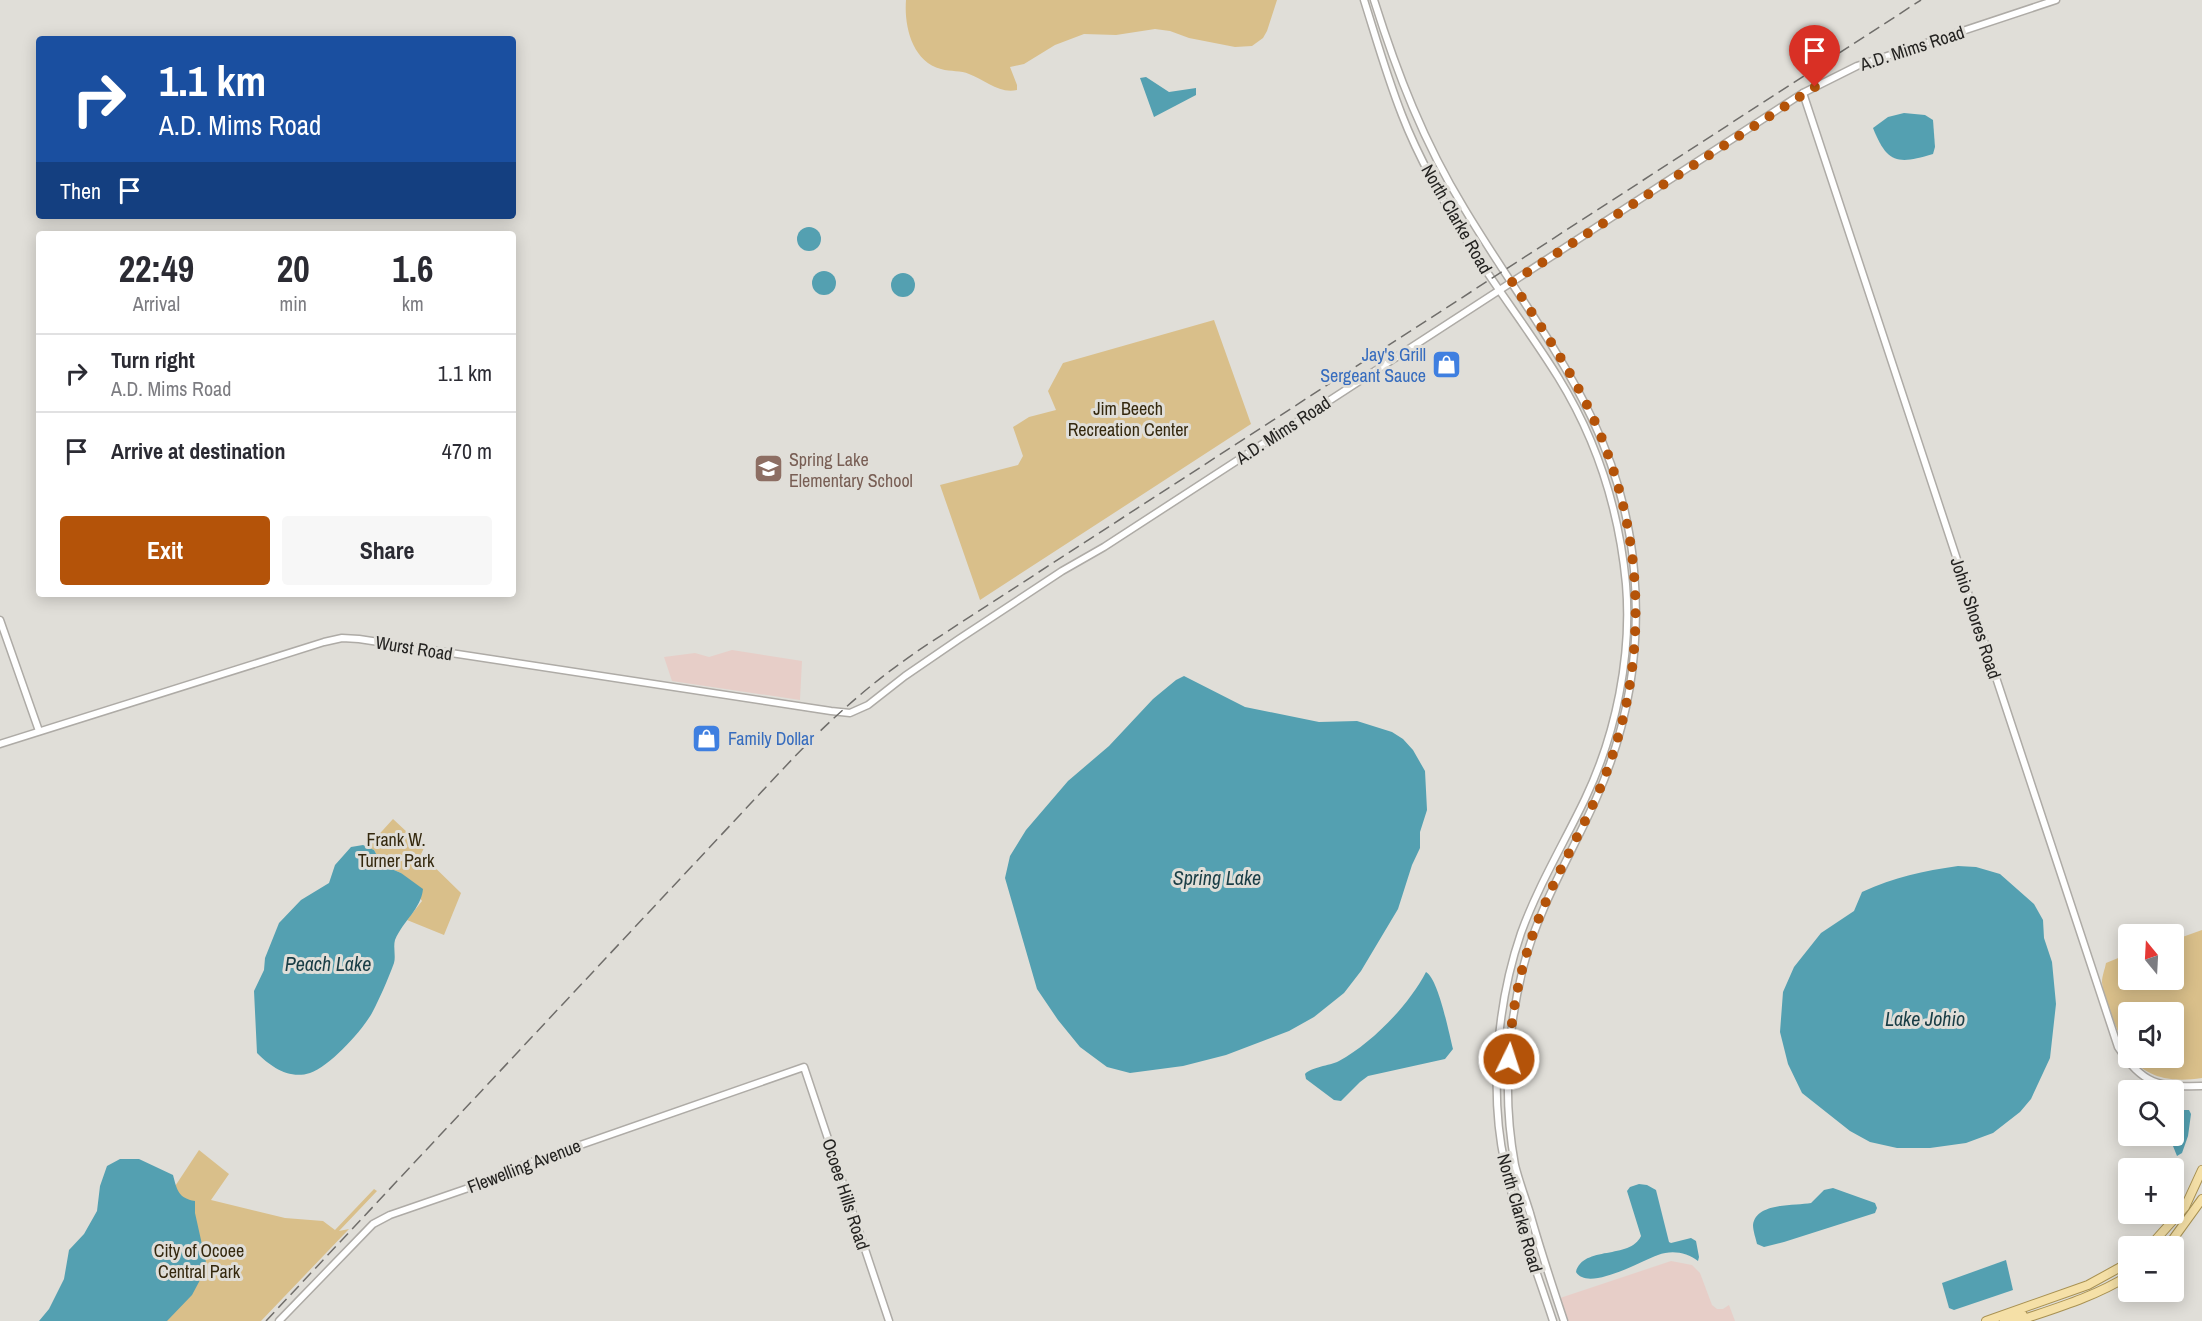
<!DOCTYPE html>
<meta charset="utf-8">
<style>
:root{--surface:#fff;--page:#f7f7f7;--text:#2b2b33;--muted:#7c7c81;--line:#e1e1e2;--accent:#b45309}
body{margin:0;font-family:"Archivo Narrow",sans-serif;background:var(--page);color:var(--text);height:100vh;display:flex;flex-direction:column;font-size:22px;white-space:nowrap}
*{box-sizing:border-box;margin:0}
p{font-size:20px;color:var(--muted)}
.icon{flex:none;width:33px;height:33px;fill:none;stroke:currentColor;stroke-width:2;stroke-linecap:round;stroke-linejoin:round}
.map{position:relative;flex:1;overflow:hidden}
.panel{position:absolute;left:36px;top:231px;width:480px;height:366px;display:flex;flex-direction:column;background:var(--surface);border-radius:6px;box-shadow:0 3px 15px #0003}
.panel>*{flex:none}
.top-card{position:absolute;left:36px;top:36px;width:480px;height:183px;border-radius:6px;box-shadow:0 3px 15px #0003;background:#1a4fa0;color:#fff;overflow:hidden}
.needle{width:39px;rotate:342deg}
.controls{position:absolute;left:2118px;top:924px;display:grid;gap:12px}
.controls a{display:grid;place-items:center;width:66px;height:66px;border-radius:6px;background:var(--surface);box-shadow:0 3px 15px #0003;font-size:30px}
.pin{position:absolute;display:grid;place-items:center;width:51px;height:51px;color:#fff;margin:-62px -26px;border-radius:50% 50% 50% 0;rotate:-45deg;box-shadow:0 0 6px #0007}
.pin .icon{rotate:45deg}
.me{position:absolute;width:66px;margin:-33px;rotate:4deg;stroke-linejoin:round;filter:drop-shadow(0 0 4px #0008)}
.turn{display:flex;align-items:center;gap:21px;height:126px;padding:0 24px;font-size:27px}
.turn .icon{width:78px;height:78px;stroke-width:2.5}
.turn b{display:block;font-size:42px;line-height:51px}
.then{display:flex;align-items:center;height:57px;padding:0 24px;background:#0003;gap:12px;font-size:22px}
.eta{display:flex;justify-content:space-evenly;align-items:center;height:102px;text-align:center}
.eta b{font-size:36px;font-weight:800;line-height:42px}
.primary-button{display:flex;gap:12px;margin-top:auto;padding:12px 24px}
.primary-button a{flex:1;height:69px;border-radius:6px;background:var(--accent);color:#fff;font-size:24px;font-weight:800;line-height:69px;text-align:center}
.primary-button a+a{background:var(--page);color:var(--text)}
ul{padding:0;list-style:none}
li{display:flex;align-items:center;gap:18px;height:78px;padding:0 24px;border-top:2px solid var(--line)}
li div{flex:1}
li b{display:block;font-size:22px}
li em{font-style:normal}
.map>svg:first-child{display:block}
</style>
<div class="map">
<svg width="2202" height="1321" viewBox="0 0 2202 1321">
<rect width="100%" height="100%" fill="#e0ded8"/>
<g fill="#e7cec8">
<path d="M732 650 802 661 800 700 672 681 664 657 695 653 709 657Z"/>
<path d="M1671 1261 1692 1265 1700 1273 1712 1305 1717 1309H1723L1729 1305 1735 1321H1567L1560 1298Z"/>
</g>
<g fill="#d9bf8a">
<path d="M906 0H1277L1267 31 1263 38 1252 46 1235 47 1189 38 1170 31 1155 29 1116 35 1084 34 1055 45 1024 64 1010 67 1017 85V90C999 94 985 80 969 74 961 70 951 72 941 69 912 61 904 26 906 0Z"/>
<path d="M1214 320 1251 424 980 600 940 485 1018 465 1023 456 1013 427 1029 417 1056 410 1048 391 1063 363Z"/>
<path d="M393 819 424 848 421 854 461 893 444 935 407 920 422 901 401 873 382 865 374 850 369 848 373 841Z"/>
<path d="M2202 930V1078C2175 1082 2150 1080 2131 1058H2174V1012H2128V1053C2121 1041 2103 996 2102 982 2102 976 2105 969 2106 963L2128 954V980H2174V940Z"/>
<path d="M199 1150 229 1174 211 1200 285 1218 323 1221 335 1230 374 1189 377 1191 339 1231 349 1229 261 1321H80L99 1301Z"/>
</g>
<g fill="#54a0b1">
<path d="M1146 77 1169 92 1196 88V95L1154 117 1140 78Z"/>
<path d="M1904 113 1925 115 1933 120 1935 147 1933 154C1897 165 1887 163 1873 128L1888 117Z"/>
<circle cx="809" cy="239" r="12"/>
<circle cx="824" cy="283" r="12"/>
<circle cx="903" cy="285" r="12"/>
<path d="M1184 676 1245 707 1319 722 1357 721 1392 732 1403 739 1413 750 1425 771 1427 810 1420 832V848L1412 865 1398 909 1361 971 1344 993 1314 1017 1289 1031 1226 1055 1183 1066 1130 1073 1107 1067 1080 1047 1058 1020 1037 989 1005 878 1010 856 1026 830 1068 781 1109 746 1153 699 1176 680Z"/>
<path d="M363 845 374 850 382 865 401 873 423 889C421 909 403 921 395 940 393 947 396 956 394 963 388 979 380 998 372 1013 361 1032 330 1066 310 1073 289 1080 270 1066 257 1053L254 991 264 970 265 958 279 923 301 900 329 883 335 865 351 847Z"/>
<path d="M1958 866 1976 867 2000 874 2034 904 2043 920 2044 938 2052 962 2056 1004 2050 1058 2031 1099 2020 1112 1993 1133 1966 1143 1930 1148H1897L1870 1142 1850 1131 1802 1093 1788 1064 1780 1032 1783 992 1794 967 1821 933 1854 911 1862 892C1895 877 1923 871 1958 866Z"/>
<path d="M1426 972C1438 978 1449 1033 1453 1049L1445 1059 1368 1076 1360 1082 1341 1101 1334 1100 1306 1079 1305 1074C1311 1067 1329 1066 1339 1061 1372 1043 1409 1005 1426 972Z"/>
<path d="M2174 1110H2189L2191 1114 2188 1136 2182 1153 2177 1156 2169 1136H2174Z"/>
<path d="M120 1159H139L173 1175C177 1190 178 1198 195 1201V1213L207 1267 192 1295 167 1321H39L49 1309 64 1279 69 1250 84 1234 97 1211 100 1186 107 1166Z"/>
<path d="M1639 1184 1647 1185 1656 1190 1669 1242 1671 1243 1691 1238 1696 1241 1699 1257 1698 1261C1687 1252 1671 1250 1658 1255 1641 1261 1588 1292 1576 1272 1583 1245 1630 1260 1641 1236L1627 1191 1630 1187Z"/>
<path d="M1833 1188 1875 1203 1877 1208 1875 1213 1784 1242 1764 1247 1757 1244C1756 1239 1753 1231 1753 1225 1756 1202 1795 1206 1811 1203L1824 1190Z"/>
<path d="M2006 1260 2013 1290 1954 1310 1949 1308 1942 1283Z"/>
</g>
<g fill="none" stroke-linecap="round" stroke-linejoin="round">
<defs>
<g id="minor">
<path d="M1364 0C1376 38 1387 77 1402 115 1419 159 1443 200 1467 241 1495 287 1529 330 1558 377 1597 440 1619 510 1626 584 1632 655 1616 734 1585 799 1564 843 1538 886 1521 933 1497 1003 1489 1093 1505 1165 1516 1218 1536 1269 1553 1321"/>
<path d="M1374 0C1397 73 1424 143 1464 208 1536 328 1622 423 1634 570 1641 649 1628 727 1596 799 1571 855 1538 908 1523 968 1507 1032 1503 1100 1515 1165 1519 1181 1525 1197 1530 1213 1540 1249 1552 1285 1564 1321"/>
<path d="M1803 93 2118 1047C2143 1085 2158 1087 2202 1086"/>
<path d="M0 620 39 731"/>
<path d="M0 744 324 642 342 638 359 639 831 711 850 713 868 705 905 676 959 639 1062 571 1104 547 1803 93 1857 66 2056 0"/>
<path d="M279 1321 373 1224 390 1215 480 1184 523 1165 804 1067 889 1321"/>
</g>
<g id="major">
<path d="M2150 1246 2185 1207 2202 1170"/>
<path d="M2168 1246 2202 1199"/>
<path d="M1986 1321 2088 1285 2128 1263"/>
<path d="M2004 1321 2023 1315"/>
<path d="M2018 1321C2056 1308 2094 1297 2128 1276"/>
</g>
</defs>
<use href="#minor" stroke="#aeaba6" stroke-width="9"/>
<use href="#major" stroke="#a89152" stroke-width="10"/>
<use href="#minor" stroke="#fff" stroke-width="6"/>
<use href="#major" stroke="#f5e0a7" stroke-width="8"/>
<path stroke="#6f6d6a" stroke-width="1.5" stroke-dasharray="12 6" stroke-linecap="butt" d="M266 1321 782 770C830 719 872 681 931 642L1921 0"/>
</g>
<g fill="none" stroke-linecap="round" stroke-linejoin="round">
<path stroke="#b45309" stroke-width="10" stroke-dasharray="0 18" d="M1509 1059C1511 1007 1523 954 1544 906 1559 870 1579 835 1595 800 1653 672 1648 526 1585 401 1564 360 1537 321 1512 282L1815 87"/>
</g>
<defs>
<symbol id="shop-square" viewBox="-11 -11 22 22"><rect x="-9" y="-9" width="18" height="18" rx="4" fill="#3f7fe0" stroke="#e0ded8"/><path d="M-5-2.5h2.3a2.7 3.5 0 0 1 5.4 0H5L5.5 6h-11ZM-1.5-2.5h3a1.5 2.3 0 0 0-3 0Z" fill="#fff"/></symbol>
<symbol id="school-square" viewBox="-11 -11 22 22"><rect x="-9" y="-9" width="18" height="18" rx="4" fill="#8d6e63" stroke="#e0ded8"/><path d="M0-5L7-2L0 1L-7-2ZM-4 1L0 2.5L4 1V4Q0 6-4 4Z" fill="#fff"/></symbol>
</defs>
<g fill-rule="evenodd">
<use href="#shop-square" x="1430" y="348" width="33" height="33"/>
<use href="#school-square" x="752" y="452" width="33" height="33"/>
<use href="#shop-square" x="690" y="722" width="33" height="33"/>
</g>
<g text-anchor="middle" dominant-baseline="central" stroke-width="6" stroke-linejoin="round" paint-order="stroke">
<g font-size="18" fill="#242321" stroke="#e0ded8">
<text transform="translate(1912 48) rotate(-18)">A.D. Mims Road</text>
<text transform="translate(1457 219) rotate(60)">North Clarke Road</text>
<text transform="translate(1283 430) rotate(-33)">A.D. Mims Road</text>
<text transform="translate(1976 618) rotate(72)">Johio Shores Road</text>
<text transform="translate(414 648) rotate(9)">Wurst Road</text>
<text transform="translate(524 1166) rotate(-21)">Flewelling Avenue</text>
<text transform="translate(846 1194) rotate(72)">Ocoee Hills Road</text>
<text transform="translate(1520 1213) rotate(74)">North Clarke Road</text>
</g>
<g font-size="18" fill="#366cbe" stroke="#e0ded8" text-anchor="end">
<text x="1426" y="354">Jay's Grill<tspan x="1426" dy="21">Sergeant Sauce</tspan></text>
<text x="728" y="738" text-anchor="start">Family Dollar</text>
</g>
<g font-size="18" fill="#34280e" stroke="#e0ded8">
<text x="1128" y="408">Jim Beech<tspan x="1128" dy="21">Recreation Center</tspan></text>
<text x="396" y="839">Frank W.<tspan x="396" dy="21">Turner Park</tspan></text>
<text x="199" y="1250">City of Ocoee<tspan x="199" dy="21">Central Park</tspan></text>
</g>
<g font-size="18" fill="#785e54" stroke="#e0ded8" text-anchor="start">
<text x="789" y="459">Spring Lake<tspan x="789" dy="21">Elementary School</tspan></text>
</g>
<g font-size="20" font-style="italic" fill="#193d45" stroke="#e0ded8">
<text x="1217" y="877">Spring Lake</text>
<text x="328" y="963">Peach Lake</text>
<text x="1925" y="1018">Lake Johio</text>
</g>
</g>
</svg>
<div class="controls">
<a><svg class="needle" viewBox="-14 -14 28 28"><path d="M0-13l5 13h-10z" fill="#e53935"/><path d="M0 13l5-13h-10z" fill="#7c7c81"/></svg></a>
<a><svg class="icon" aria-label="sound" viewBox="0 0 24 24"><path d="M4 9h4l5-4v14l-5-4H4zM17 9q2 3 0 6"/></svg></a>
<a><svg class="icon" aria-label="search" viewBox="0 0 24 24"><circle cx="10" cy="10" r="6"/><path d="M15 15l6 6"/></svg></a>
<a>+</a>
<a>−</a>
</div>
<div class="pin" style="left:1815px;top:87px;background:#d93025"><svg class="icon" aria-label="arrive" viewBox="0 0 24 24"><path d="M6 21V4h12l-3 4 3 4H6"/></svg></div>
<svg class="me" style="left:1509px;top:1059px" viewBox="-20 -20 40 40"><circle r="17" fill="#b45309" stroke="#fff" stroke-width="3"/><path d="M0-11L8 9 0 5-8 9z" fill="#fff"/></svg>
<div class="top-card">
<div class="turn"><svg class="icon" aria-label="right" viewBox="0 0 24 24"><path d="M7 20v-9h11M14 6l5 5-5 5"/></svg><div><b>1.1 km</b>A.D. Mims Road</div></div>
<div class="then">Then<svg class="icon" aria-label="arrive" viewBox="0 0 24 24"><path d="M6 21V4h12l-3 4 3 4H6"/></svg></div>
</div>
<section class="panel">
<div class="eta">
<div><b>22:49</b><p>Arrival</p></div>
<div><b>20</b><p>min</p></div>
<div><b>1.6</b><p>km</p></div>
</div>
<ul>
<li><svg class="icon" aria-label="right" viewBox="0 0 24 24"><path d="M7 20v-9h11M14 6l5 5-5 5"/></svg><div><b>Turn right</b><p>A.D. Mims Road</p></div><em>1.1 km</em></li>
<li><svg class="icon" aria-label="arrive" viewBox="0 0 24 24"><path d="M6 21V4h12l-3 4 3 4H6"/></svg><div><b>Arrive at destination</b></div><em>470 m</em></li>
</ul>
<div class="primary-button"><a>Exit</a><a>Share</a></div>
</section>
</div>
